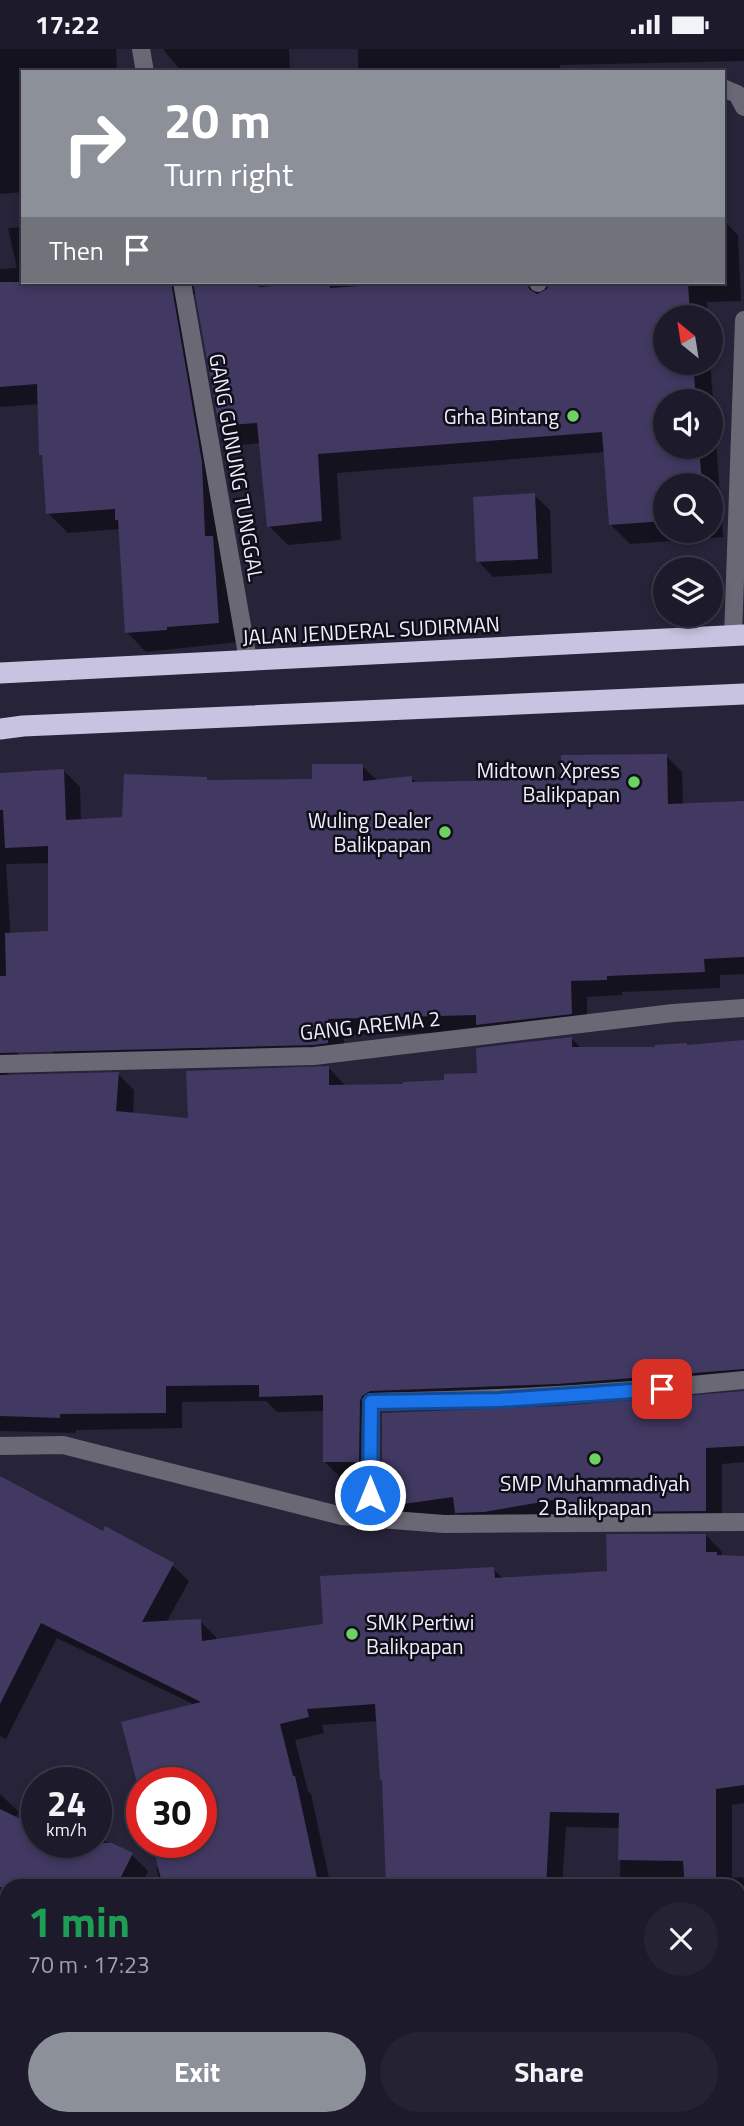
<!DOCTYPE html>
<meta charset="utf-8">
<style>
:root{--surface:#1d1a2b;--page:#252333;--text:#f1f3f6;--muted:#a0a1a9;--line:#3b3847;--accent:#8c9099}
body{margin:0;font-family:"Titillium Web",sans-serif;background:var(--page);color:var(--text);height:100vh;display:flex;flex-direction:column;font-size:26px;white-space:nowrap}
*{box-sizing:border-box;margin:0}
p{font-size:23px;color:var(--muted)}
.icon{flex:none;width:38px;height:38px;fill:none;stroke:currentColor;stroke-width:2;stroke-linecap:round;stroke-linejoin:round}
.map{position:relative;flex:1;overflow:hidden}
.details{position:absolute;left:0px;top:1830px;width:746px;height:247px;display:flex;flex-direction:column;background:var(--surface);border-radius:21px 21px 0 0;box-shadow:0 4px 10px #0003,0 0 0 2px var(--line)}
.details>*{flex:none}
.hud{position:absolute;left:21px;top:21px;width:704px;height:214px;border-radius:0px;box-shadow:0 4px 10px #0003,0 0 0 2px var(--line);background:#8c9099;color:#fff;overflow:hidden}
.needle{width:46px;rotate:330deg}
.buttons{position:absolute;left:653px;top:256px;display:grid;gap:14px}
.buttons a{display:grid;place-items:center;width:70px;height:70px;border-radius:50%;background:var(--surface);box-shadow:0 4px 10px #0003,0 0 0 2px var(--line);font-size:35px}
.speed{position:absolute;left:21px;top:1718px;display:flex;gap:14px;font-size:35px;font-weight:700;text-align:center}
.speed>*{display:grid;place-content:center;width:91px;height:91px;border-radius:50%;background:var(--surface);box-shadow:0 4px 10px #0003,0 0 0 2px var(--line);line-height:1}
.speed small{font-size:18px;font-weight:400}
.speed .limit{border:10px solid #d22;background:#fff;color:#111}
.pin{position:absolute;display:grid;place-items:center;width:60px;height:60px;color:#fff;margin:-30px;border-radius:14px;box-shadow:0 4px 10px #0006}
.me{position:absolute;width:77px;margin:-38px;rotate:0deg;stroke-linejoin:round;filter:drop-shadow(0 0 5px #0008)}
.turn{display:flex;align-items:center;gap:24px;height:147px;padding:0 28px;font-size:32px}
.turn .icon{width:91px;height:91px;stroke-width:2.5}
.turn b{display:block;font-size:49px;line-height:60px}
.then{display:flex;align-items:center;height:66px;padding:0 28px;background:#0003;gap:14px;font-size:26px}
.round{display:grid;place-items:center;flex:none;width:74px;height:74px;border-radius:37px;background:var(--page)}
.summary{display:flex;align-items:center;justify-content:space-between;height:119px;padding:0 28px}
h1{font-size:42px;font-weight:700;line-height:52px;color:#1e9e55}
.button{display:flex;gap:14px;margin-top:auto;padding:14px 28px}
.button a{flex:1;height:80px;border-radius:42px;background:var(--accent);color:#fff;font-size:28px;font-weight:700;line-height:80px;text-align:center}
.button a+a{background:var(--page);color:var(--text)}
.status{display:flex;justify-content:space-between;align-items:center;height:49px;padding:0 35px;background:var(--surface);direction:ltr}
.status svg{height:19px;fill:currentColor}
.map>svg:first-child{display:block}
</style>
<div class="status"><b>17:22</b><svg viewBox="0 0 49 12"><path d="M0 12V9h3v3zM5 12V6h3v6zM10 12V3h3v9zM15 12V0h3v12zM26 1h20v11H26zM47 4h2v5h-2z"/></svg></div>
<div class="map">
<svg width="744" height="2077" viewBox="0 0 744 2077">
<rect width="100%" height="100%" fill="#272339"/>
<g fill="#0007" fill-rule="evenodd">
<path d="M0 0H116L117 23H23V143L0 145Z"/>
<path d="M164 0H289L290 23H182L165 3Z"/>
<path d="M358 0H744V12L560 16V23H358Z"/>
<path d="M723 171 738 186 741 252 707 253 708 268H665V313H710V310L723 488 630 495 610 475 605 403 337 424 341 491 288 496 269 477 260 394 240 396 220 377 197 243 191 248 238 593 146 603 127 583 120 480 68 484 48 464 44 408 41 405 39 355 0 358V220L17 219 8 179 23 178V233H723ZM665 352H710V397H665ZM665 436H710V481H665Z"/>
<path d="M534 446 550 461 552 524 493 528 478 512Z"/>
<path d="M666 707 682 723 683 756 744 754V925L720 926V939L622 943V946L587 948V980L344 986V1010L67 1018 51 1002 50 814 6 815 19 1019 10 1021 5 1030 118 1025 134 1041 133 1066 190 1071 328 1018 344 1035V1038L405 1037 446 1032 478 1025 571 989 581 999 657 1000 744 992V1337L387 1357 377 1363 375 1429H341L325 1413V1362L277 1363 266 1352 182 1353V1379L76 1381V1384L0 1382V725L64 722 80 738 81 772 124 770 206 730 209 733 314 732 362 717 378 732 411 729 417 734 562 731Z"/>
<path d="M744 1344V1413L722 1415V1477L473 1479 459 1465 407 1472 391 1456 558 1359Z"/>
<path d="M0 1429 103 1484 172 1516 189 1532 166 1574 200 1572 216 1588 217 1592 324 1577 493 1520 504 1530 609 1523 706 1486 722 1503V1508L744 1509V1754L732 1756V1829L742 1828 744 1830V2077H577L575 2074 580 2070H738V1838H620L621 1779 566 1778 562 1838H354L387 1836 384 1732 378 1672 322 1676 324 1684 295 1691 308 1742 311 1745 331 1838H161L156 1818 161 1821 154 1794H201V1734H142V1747L123 1675 195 1656 57 1589 6 1690 0 1687Z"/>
<path d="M0 1745 19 1763 15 1770 37 1794H96V1788L132 1806 148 1822 140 1838H7V2070H446L450 2077H230L227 2074 217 2077H0Z"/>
</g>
<g fill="#413962">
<path d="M0 233H171L202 413 205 487H213L219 574 167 578V581L125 584 118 471H115V460L46 465 42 406H39L37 335 0 338Z"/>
<path d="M193 233H258L259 238 329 233 330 239 417 233H527L529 240 537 245 547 240 549 233H688L690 268H665V313H693L696 352H665V397H699L702 436H665V472L609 476 602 383 318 405 322 472 267 478 257 374 219 377Z"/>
<path d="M535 444 538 510 476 513 473 448Z"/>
<path d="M667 705 668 755 744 752V908L704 910 705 923 607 927V931L571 932 572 965 476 976V966L328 970V994L313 996 0 1004V927H6L5 884 48 882V797L5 799 3 761H0V724L64 720 66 771 122 768 124 725 207 728V731L312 730V715H363V732L412 727V733L560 730 561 706Z"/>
<path d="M572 988V998H655V996L687 994V996L744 991V1320L557 1335 370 1342 362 1347 360 1352 359 1413H323V1346L259 1348V1336L166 1337V1364L60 1365V1369L0 1367V1026L119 1023 116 1062 188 1069 186 1022 329 1017V1036L403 1035V1033L444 1031V1025L477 1024 476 999Z"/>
<path d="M744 1342V1397L706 1399V1462L605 1463V1457L566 1460 565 1449 484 1463 455 1464 453 1448 389 1457 382 1413V1364L558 1357Z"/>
<path d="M0 1427 103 1482 105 1477 174 1514 142 1573 201 1570 202 1592 323 1575 320 1527 494 1518 495 1529 607 1522 606 1485H706V1503H717V1506L744 1507V1736L716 1740V1838H685L683 1812 618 1811 619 1764 550 1763 546 1838H386L382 1731H380L375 1655 307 1660 309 1668 280 1675 293 1727H295L319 1838H163L152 1794H201V1734H137L121 1673 201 1653 41 1574 0 1655Z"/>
<path d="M0 1760 37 1778V1794H112L133 1804 116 1838H0Z"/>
</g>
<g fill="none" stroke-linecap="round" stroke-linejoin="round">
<g stroke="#6a6874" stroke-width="18">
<path d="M141 0 145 23"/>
<path d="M723 39 737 45 744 58"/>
<path d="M182 233 248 611"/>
<path d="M538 234V233"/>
<path d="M733 588 744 271"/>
<path d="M0 1015 314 1007 673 964 744 959"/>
<path d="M0 1397 63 1396 342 1467 444 1475 744 1473"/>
<path d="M370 1469 371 1353C496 1351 619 1344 744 1331"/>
<path d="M0 2047 7 2028"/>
<path d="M207 2070 209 2077"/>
</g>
<g stroke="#c7c3e0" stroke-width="21">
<path d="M0 624 744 586"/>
<path d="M0 680 23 677 744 645"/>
</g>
</g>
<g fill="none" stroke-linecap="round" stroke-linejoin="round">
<defs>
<path id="route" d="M370 1446 371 1353 499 1351 662 1340"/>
</defs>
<use href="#route" stroke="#114b97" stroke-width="18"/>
<use href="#route" stroke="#1a73e8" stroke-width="12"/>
</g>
<g fill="#6cd362" stroke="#100e18" stroke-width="2.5">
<circle cx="573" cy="367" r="7"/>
<circle cx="634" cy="733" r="7"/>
<circle cx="445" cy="783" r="7"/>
<circle cx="595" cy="1410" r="7"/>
<circle cx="352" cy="1585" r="7"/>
</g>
<g text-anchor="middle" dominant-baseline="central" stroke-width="5" stroke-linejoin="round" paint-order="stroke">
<g font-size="21" fill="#f0eefd" stroke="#100e18" text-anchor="end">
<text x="559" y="367">Grha Bintang</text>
<text x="620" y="721">Midtown Xpress<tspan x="620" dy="24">Balikpapan</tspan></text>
<text x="431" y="771">Wuling Dealer<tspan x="431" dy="24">Balikpapan</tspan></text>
<text x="595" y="1434" text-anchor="middle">SMP Muhammadiyah<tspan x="595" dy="24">2 Balikpapan</tspan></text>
<text x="366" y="1573" text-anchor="start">SMK Pertiwi<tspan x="366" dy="24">Balikpapan</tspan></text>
</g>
<g font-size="21" fill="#f0eefd" stroke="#100e18">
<text transform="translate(237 418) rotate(80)">GANG GUNUNG TUNGGAL</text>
<text transform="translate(371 581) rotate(-3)">JALAN JENDERAL SUDIRMAN</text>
<text transform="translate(370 976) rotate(-6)">GANG AREMA 2</text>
</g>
</g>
</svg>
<div class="buttons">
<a><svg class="needle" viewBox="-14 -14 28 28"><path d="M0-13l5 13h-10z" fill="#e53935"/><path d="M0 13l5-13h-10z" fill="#a0a1a9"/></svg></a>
<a><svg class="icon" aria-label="sound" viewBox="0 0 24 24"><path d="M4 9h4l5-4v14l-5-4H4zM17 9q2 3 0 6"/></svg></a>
<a><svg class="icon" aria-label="search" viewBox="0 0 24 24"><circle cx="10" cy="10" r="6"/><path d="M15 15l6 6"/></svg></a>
<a><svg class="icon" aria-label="layers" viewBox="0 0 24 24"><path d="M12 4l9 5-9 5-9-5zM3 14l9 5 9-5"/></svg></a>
</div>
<div class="speed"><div>24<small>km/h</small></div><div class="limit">30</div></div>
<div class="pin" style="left:662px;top:1340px;background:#d93025"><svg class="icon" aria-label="arrive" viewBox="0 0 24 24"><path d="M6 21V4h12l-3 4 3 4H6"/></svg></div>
<svg class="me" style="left:370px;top:1446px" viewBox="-20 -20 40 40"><circle r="17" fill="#1a73e8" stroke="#fff" stroke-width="3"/><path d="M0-11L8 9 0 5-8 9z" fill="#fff"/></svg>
<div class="hud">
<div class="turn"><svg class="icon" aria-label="right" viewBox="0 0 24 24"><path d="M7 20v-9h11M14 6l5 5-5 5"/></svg><div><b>20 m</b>Turn right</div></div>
<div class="then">Then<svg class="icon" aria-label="arrive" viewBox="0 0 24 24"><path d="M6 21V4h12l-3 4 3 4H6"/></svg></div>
</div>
<section class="details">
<div class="summary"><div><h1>1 min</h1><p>70 m · 17:23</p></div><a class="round"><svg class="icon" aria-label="close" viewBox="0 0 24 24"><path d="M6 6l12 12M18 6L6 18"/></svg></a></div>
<div class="button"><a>Exit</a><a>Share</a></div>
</section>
</div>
